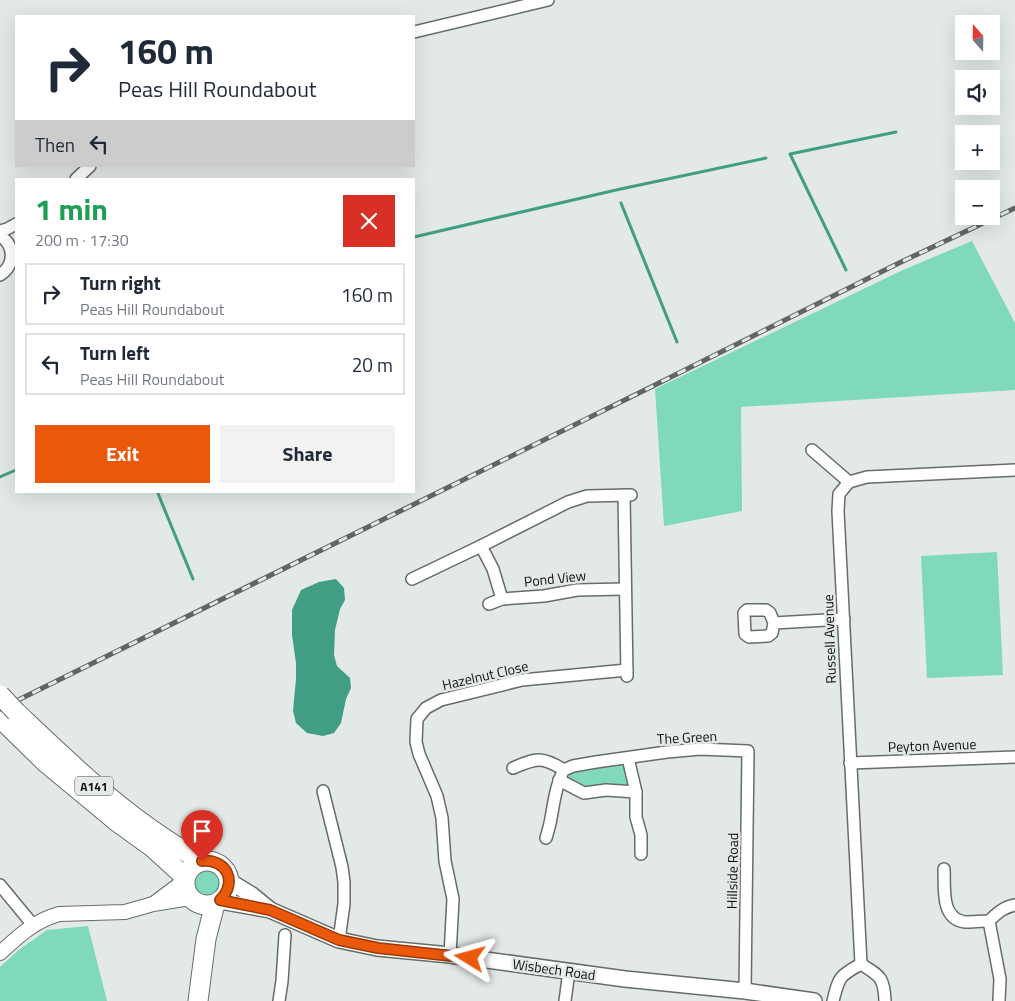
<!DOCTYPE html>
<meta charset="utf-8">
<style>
:root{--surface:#fff;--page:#f2f2f3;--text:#1f2937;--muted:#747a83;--line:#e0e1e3;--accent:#ea580c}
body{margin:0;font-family:"Titillium Web",sans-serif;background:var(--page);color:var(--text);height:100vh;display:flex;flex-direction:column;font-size:19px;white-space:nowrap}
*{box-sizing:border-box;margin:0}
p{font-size:16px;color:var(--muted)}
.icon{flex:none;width:28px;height:28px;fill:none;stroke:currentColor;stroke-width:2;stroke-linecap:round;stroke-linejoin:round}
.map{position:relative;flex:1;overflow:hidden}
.drawer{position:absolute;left:15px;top:178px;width:400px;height:315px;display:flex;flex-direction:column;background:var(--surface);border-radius:0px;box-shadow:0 5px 20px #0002}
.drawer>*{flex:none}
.top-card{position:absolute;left:15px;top:15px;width:400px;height:152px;border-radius:0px;box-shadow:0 5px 20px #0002;background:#fff;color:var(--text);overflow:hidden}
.needle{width:32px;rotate:340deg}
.buttons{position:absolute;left:955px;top:15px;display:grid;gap:10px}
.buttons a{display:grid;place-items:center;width:45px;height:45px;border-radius:0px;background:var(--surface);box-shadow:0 5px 20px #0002;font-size:25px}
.pin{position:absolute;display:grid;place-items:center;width:42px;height:42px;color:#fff;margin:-51px -21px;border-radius:50% 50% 50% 0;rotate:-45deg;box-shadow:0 0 5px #0007}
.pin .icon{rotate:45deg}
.me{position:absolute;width:55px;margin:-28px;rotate:278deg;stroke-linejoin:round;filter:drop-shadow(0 0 4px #0008)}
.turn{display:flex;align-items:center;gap:18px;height:105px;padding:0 20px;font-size:22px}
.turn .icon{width:65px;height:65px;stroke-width:2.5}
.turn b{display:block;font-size:35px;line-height:42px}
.then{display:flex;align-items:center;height:48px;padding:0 20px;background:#0003;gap:10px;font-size:19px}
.round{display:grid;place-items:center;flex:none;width:52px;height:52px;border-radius:0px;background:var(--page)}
.overview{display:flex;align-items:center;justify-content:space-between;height:85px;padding:0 20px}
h1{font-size:30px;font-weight:700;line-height:38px;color:#1e9e55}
.cta{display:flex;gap:10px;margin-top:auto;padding:10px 20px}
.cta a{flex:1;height:58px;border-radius:0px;background:var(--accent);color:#fff;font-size:20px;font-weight:700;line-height:58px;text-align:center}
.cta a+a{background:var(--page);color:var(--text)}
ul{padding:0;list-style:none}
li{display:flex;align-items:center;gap:15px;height:62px;margin:0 10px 8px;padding:0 10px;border:2px solid var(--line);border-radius:0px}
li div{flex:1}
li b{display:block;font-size:19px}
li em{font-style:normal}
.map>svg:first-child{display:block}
</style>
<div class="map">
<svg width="1015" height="1001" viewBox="0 0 1015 1001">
<rect width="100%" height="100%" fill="#e2e9e6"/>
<g fill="#80d9bd">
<path d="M972 241 1015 323V390L741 407 742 511 664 526 655 389 903 270Z"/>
<path d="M997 552 1003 675 927 678 921 556Z"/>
<path d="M618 763C628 766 628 778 630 787L585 788 575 784 570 779 569 776 574 771Z"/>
<circle cx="206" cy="883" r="13"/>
<path d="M88 926 107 1001H0V967L20 949 47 930Z"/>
</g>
<path fill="#419e84" d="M336 579 344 588 345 600 340 609 335 630 334 655 337 666 350 678 351 688 346 699 341 723 334 733 323 736 307 733 296 723 293 711 296 679V663L292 635V610L301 590 319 582Z"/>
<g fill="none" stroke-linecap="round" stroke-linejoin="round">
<g stroke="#419e84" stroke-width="3">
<path d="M621 203 677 342"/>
<path d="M414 237 616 190 766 158"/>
<path d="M846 270 790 154 896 132"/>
<path d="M0 477 16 470"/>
<path d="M157 491 193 579"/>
</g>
<defs>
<g id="minor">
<path d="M414 32 548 0"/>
<path d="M76 179 90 166"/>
<path d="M0 231 7 229 16 224"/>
<path d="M0 236C15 245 15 265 0 275"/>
<path d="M812 450 849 482"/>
<path d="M624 495 627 676"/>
<path d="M481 546 493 569 502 599"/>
<path d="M412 579 481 546 568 502 587 496 631 495"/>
<path d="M489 604 502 599 544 596 577 590 625 589"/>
<path d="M774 623 772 633 768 636 749 637 745 634 744 613 747 610H766L770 613 774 623 844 619"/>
<path d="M628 758 636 792V817L641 835V854"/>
<path d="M850 763 1015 757"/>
<path d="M513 768C536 758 542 756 564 770L573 766 596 762 667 752 700 749 748 751 745 991"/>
<path d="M559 780 584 793 606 790 636 792"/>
<path d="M323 791 342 867 344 882V904L339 940"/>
<path d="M546 838C548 831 550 825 551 818 554 803 555 788 562 774"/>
<path d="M944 869C945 887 940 919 965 922 973 922 981 921 989 921 997 913 1004 907 1015 905"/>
<path d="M0 885 33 925"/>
<path d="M989 921 1000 979 999 1001"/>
<path d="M450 955 453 899 445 861 442 818 437 796 419 754 416 742 417 719 426 708 441 700 522 680 627 670"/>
<path d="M861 964C852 813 847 662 838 511L839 494 849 482 867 477 1015 470"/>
<path d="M279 1001 282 981 285 935"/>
<path d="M565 1001 569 971"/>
<path d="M833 1001C839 977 839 976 861 964 880 976 884 977 885 1001"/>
</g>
<g id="tertiary">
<path d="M156 902 184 881"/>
<path d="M0 953C19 936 34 921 59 914L125 912 153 904 190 898"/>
</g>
<g id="secondary">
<path d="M229 881 252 895 269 909"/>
<path d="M220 901 270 910 339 940 377 948 450 955 625 979 745 991 814 1001"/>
</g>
<g id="trunk">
<path d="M16 712C74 767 131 823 202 861"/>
<path d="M0 718 46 763 116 821 152 847 185 877"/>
<circle cx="207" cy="883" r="22"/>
<path d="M198 1001 206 939 215 904"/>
</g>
</defs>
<use href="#minor" stroke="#666c6a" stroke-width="14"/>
<use href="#tertiary" stroke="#666c6a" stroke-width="16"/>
<use href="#secondary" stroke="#666c6a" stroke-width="18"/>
<use href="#trunk" stroke="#666c6a" stroke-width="21"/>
<use href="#minor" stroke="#fff" stroke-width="11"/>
<use href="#tertiary" stroke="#fff" stroke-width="14"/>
<use href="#secondary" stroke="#fff" stroke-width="15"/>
<use href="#trunk" stroke="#fff" stroke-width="19"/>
<defs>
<path id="rail" d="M0 709 653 386 899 263 1015 208"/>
</defs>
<use href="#rail" stroke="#616564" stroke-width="5"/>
<use href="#rail" stroke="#e2e9e6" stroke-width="3" stroke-dasharray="9" stroke-linecap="butt"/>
<defs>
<path id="trunk-bridge" d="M0 695 16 712"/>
</defs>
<use href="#trunk-bridge" stroke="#666c6a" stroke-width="21" stroke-linecap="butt"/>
<use href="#trunk-bridge" stroke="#fff" stroke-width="19"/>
</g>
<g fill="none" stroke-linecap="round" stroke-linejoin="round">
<defs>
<path id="route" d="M202 861C227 859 238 882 220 900L270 910 339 940 378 948 470 958"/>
</defs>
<use href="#route" stroke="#983908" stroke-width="12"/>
<use href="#route" stroke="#ea580c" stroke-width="9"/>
</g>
<g text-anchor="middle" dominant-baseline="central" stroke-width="5" stroke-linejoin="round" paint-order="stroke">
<rect fill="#e2e9e6" stroke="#4e5250" stroke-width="1" x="75" y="776.5" width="38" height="19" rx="4"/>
<g font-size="12" font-weight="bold" fill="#0f1110">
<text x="94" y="786">A141</text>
</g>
<g font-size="14" fill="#0f1110" stroke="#e2e9e6">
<text transform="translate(555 578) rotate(-6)">Pond View</text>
<text transform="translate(829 639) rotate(-92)">Russell Avenue</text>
<text transform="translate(485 675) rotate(-13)">Hazelnut Close</text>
<text transform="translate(687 737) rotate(-3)">The Green</text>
<text transform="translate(932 745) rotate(-2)">Peyton Avenue</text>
<text transform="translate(732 871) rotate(-89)">Hillside Road</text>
<text transform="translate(554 969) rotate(8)">Wisbech Road</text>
</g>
</g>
</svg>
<div class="buttons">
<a><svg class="needle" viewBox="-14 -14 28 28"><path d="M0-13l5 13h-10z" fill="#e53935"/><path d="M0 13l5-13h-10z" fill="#747a83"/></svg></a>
<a><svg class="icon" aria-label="sound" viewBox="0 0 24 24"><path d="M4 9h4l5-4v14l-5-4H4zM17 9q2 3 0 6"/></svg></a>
<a>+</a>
<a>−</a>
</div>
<div class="pin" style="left:202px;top:861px;background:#d93025"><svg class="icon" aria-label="arrive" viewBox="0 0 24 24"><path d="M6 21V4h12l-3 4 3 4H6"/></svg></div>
<svg class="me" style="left:470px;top:958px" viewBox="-20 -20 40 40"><path d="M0-17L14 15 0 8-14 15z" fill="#ea580c" stroke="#fff" stroke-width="4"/></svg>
<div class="top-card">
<div class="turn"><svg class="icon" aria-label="right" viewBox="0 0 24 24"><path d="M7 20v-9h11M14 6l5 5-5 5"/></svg><div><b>160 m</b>Peas Hill Roundabout</div></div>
<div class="then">Then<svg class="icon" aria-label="left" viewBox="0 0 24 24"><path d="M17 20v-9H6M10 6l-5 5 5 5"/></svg></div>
</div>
<section class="drawer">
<div class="overview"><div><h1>1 min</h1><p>200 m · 17:30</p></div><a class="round" style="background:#d93025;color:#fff"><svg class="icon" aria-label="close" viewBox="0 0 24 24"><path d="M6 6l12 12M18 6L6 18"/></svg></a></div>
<ul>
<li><svg class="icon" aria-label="right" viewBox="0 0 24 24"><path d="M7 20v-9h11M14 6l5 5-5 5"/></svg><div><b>Turn right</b><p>Peas Hill Roundabout</p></div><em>160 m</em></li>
<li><svg class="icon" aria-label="left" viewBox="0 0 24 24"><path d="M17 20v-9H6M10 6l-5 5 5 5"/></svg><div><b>Turn left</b><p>Peas Hill Roundabout</p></div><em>20 m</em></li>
</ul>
<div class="cta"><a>Exit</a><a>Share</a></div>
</section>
</div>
